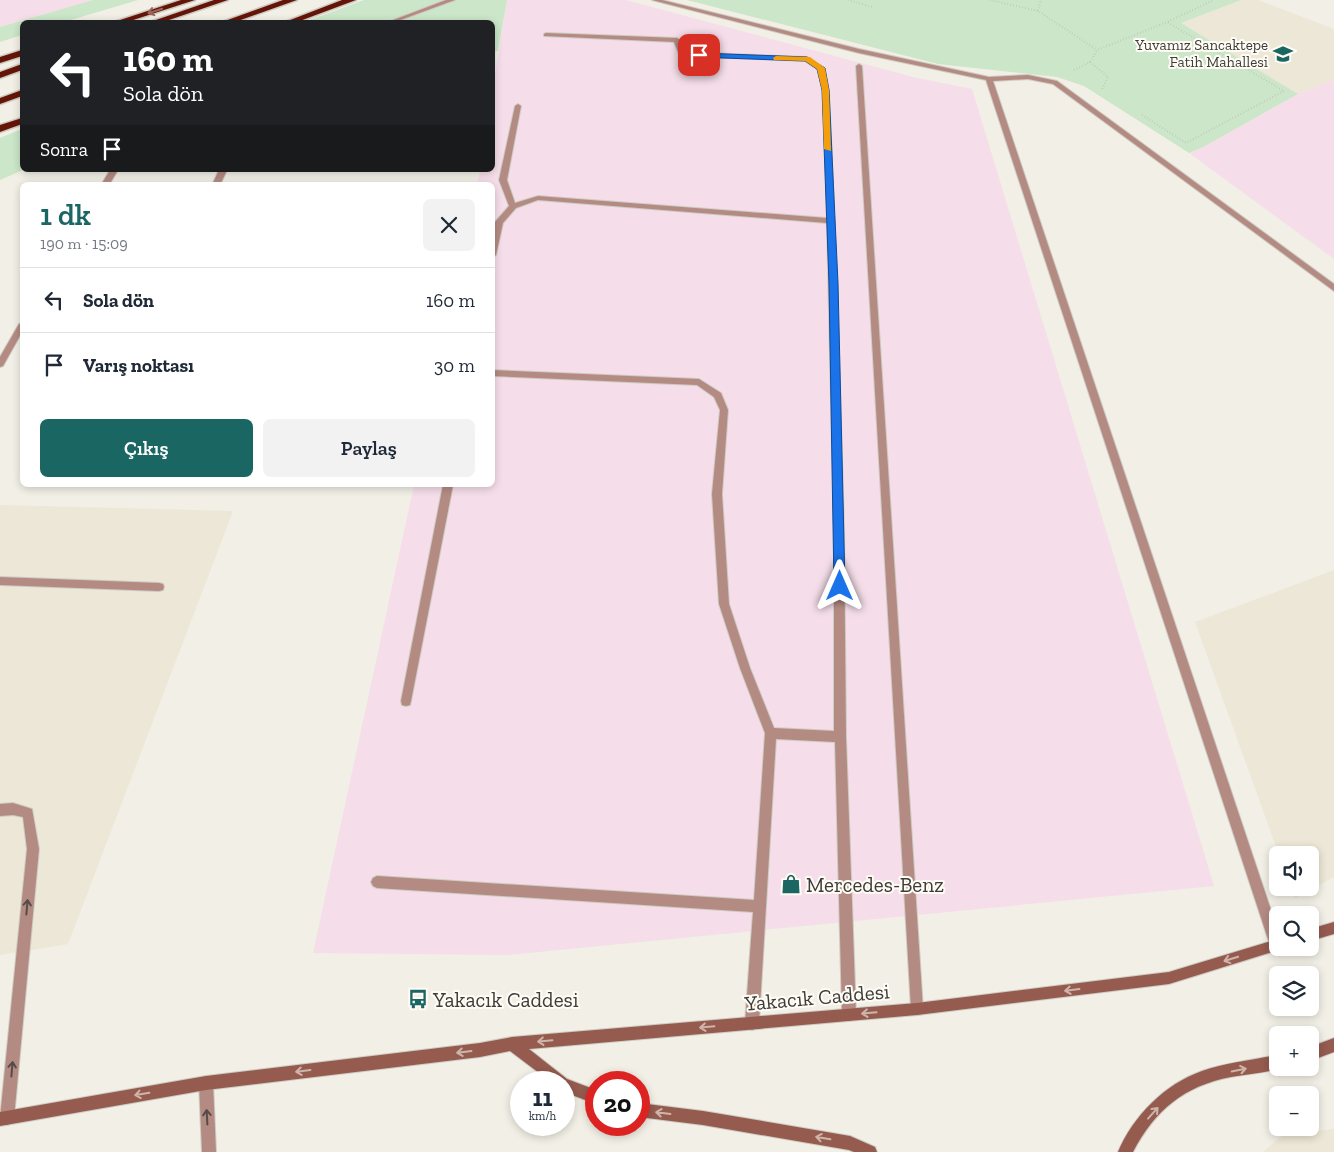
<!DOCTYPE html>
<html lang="tr">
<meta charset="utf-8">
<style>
:root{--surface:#fff;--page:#f2f2f3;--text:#1f2937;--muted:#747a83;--line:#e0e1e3;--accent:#196663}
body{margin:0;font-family:"Zilla Slab",serif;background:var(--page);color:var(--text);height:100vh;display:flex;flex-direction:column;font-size:19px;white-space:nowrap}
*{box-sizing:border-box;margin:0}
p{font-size:16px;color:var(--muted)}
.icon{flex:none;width:28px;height:28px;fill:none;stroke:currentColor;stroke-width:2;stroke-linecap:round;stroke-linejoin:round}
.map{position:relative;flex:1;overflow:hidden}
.panel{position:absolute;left:20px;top:182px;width:475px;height:305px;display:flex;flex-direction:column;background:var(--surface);border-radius:8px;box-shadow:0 2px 8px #0003}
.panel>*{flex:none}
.top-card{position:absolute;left:20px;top:20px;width:475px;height:152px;border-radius:8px;box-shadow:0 2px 8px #0003;background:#202124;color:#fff;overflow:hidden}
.buttons{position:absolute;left:1269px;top:846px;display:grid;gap:10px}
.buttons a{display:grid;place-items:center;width:50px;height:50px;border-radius:8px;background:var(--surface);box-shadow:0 2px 8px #0003;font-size:25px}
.speed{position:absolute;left:510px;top:1071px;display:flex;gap:10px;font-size:25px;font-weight:700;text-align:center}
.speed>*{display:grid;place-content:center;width:65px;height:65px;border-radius:50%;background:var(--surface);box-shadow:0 2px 8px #0003;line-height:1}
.speed small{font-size:12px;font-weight:400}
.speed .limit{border:8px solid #d22;background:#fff;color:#111}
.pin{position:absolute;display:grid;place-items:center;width:42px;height:42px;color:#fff;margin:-21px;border-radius:10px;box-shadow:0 2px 8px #0006}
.me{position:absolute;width:55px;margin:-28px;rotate:0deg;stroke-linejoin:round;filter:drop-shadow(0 0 4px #0008)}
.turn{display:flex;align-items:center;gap:18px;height:105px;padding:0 20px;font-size:22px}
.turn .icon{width:65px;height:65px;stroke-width:2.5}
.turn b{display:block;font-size:35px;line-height:42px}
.then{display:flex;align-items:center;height:48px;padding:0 20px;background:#0003;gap:10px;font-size:19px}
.round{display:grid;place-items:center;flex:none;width:52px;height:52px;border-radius:8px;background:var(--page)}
.headline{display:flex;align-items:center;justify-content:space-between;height:85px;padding:0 20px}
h1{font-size:30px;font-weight:600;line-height:38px;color:var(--accent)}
.cta{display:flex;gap:10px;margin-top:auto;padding:10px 20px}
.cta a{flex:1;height:58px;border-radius:8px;background:var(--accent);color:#fff;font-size:20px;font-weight:600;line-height:58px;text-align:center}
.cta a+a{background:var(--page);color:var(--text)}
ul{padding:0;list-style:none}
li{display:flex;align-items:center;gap:15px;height:65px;padding:0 20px;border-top:1px solid var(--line)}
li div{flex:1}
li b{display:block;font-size:19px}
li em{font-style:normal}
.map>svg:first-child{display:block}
</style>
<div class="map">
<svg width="1334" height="1152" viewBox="0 0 1334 1152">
<rect width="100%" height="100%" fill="#f2efe6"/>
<g fill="#ece7d6">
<path d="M1241 0H1258L1334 29V80L1298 94 1181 23Z"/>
<path d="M0 505 233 511 68 944 0 955Z"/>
<path d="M1334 570V877L1295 898 1291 888H1310V855H1279L1195 622Z"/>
<path d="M1334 1129V1152H1263L1284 1134Z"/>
</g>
<g fill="#f5dee9">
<path d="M0 0H93L0 27Z"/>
<path d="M507 0H626L913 77 972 89 1214 886 507 955 313 953 414 485H492V185H477L480 170H492L493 87Z"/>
<path d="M1334 80V259L1189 153 1203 147 1298 94Z"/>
</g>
<g fill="#cbe6c8">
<path d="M93 0H138L64 22H22V35L0 42V27Z"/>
<path d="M364 0H507L498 51H493L492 22H304Z"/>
<path d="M687 0H1241L1181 23 1298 94 1203 147 1189 153 1084 86 1057 77 938 64Z"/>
<path d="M22 129 23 170 0 180V138Z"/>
</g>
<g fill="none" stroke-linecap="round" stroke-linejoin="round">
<defs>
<g id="lane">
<path d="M546 33 677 38 680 40 685 52 807 57 824 69 829 91 837 283 844 529 846 737 856 1014 854 1019 849 1021 844 1019 842 1014 835 742 776 739 759 1023 757 1028 752 1030 747 1028 745 1023 753 912 377 888 373 886 371 882 373 878 377 876 754 900 765 733 740 668 719 604 712 494 720 410 714 397 697 385 492 376V370L699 379 721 393 728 410 722 494 729 604 750 668 774 728 834 731V529L827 223 538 200 516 208 503 223 496 255 492 257V235L495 222 509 206 499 180 515 106 518 104 521 106 507 180 515 203 538 196 827 218 823 91 818 70 805 61 682 56 679 54 674 42 544 36V34Z"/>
<path d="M859 64 862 66 923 1009 922 1014 917 1015 912 1014 911 1009 856 66Z"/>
<path d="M219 170H227L220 185H212Z"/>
<path d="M443 485H453L411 701 410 705 406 706 402 705 401 701Z"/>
<path d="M0 577 159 583 163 584 164 587 163 590 159 591 0 585Z"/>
<path d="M13 803 32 809 39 849 14 1118 12 1123 7 1125 2 1123 0 1118 27 849 23 817 13 815 0 816V804Z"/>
</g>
<g id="street">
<path d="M446 0H455L395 22H388Z"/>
<path d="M652 0H662L859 49 989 77 1028 75 1057 81 1334 284V291L1053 84 1028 79 993 81 1278 931V948H1281L1280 949 1276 951 1272 949 1270 945 986 80 859 53Z"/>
<path d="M110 170H118L109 185H101Z"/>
<path d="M22 323V332L3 366 0 367V357L19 324Z"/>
<path d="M206 1076 211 1078 213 1083 216 1152H202L199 1083 201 1078Z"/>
</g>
<g id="secondary">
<path d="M1334 922V934L1310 941V929Z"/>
<path d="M1278 939V948H1283L1282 949 1169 984 917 1015 529 1049 567 1079 596 1090V1104L564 1092V1082H551L510 1051 480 1057 206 1090 0 1126V1112L206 1076 480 1043 512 1037 917 1003 1169 972Z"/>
<path d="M1334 1038V1052L1310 1061V1047Z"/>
<path d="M1278 1055V1068H1281C1265 1073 1247 1074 1231 1077 1184 1086 1155 1110 1133 1152H1118C1133 1116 1165 1084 1202 1071 1226 1063 1252 1060 1278 1055Z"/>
<path d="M639 1103 703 1111 850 1136 875 1147 877 1152H854L849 1150 703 1125 639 1117Z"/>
</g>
<g id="highway">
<path d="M181 0H195L127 22H114Z"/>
<path d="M214 0H228L163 22H150Z"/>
<path d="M283 0H297L235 22H222Z"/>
<path d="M342 0H356L297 22H285Z"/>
<path d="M22 50V56L0 63V57Z"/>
<path d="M22 64V70L0 78V72Z"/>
<path d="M22 90V96L0 104V98Z"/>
<path d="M22 118V124L0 132V125Z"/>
</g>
</defs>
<use href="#lane" stroke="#cecbc3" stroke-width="2"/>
<use href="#street" stroke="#cecbc3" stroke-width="2"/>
<use href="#secondary" stroke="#cecbc3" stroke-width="2"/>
<use href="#highway" stroke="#cecbc3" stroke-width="3"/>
<g stroke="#bbb9b1" stroke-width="2" stroke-dasharray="0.5 2.5" stroke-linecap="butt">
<path d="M848 0 872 7"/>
<path d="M990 0 1038 11 1097 50"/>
<path d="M1038 11 1041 0"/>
<path d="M1090 62 1108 77 1102 89"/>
<path d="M1074 70 1090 62 1097 50 1167 22"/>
<path d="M1142 115 1186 143 1284 91 1167 22 1214 0"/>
</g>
<use href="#lane" fill="#b48b83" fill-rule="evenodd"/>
<use href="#street" fill="#b48b83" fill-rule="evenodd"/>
<use href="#secondary" fill="#955b4f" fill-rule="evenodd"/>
<use href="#highway" fill="#651507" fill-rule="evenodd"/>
</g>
<defs><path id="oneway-shaft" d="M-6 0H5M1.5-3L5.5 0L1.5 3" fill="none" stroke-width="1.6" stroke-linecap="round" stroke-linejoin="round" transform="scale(1.25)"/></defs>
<use stroke="#9b665a" href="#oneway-shaft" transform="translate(155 11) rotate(162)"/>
<g stroke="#554c48">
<use href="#oneway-shaft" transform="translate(27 907) rotate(-85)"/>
<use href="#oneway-shaft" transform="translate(12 1069) rotate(-85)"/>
<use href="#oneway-shaft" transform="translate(207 1117) rotate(-93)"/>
</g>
<g stroke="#cfb4aa">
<use href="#oneway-shaft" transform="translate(1231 959) rotate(163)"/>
<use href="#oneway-shaft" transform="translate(1072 990) rotate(173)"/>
<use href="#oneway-shaft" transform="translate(869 1013) rotate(175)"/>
<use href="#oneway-shaft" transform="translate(707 1027) rotate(175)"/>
<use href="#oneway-shaft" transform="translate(545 1041) rotate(175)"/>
<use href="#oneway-shaft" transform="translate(464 1052) rotate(173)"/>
<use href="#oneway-shaft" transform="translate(1239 1070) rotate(-12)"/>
<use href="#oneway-shaft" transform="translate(303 1071) rotate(173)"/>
<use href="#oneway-shaft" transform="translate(142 1094) rotate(170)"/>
<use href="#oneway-shaft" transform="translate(663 1113) rotate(-173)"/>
<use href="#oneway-shaft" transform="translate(1153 1113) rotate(-48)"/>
<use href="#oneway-shaft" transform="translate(823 1138) rotate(-170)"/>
</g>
<path fill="#1a73e8" stroke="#114b97" d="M699 53 807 57 825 68 829 90 838 283 845 586 844 589H835L834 586 829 283 822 90 817 69 805 61 696 57 695 55Z"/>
<path fill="#f59e0b" d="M776 56 810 57 825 68 829 90 831 151 824 149 822 90 817 69 805 61 774 60 773 58Z"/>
<defs>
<symbol id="school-bare" viewBox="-9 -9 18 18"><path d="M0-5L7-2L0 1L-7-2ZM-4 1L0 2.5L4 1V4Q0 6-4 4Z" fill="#196663" stroke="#fffcf5" stroke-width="2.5" paint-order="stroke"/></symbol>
<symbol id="shop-bare" viewBox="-9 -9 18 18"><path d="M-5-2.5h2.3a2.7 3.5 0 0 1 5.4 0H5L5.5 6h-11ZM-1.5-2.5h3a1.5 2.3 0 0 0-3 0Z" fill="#196663" stroke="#fffcf5" stroke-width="2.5" paint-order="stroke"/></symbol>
<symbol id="bus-bare" viewBox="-9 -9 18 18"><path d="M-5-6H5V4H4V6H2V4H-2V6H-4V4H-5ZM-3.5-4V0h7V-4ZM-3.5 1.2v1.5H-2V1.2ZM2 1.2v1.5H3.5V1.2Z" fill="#196663" stroke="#fffcf5" stroke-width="2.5" paint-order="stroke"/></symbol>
</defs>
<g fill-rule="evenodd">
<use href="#school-bare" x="1269" y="40" width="28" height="28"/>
<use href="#shop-bare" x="777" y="870" width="28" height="28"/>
<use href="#bus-bare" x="404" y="985" width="28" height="28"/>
</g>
<g text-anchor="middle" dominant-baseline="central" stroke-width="4" stroke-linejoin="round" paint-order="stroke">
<g font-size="15" fill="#3d3c39" stroke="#fffcf5" text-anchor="end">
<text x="1268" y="45">Yuvamız Sancaktepe<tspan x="1268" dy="17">Fatih Mahallesi</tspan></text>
</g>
<g font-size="21" fill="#3d3c39" stroke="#fffcf5" text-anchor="start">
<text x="806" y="884">Mercedes-Benz</text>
<text x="433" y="999">Yakacık Caddesi</text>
</g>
<g font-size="21" fill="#3d3c39" stroke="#fffcf5">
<text transform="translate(817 997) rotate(-5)">Yakacık Caddesi</text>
</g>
</g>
</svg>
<div class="buttons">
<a><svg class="icon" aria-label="sound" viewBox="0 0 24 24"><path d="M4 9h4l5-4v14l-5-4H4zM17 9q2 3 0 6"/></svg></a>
<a><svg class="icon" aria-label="search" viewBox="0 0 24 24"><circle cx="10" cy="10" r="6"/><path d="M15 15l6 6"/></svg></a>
<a><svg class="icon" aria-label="layers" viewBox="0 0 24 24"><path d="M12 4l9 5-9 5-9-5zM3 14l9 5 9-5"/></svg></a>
<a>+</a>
<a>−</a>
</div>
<div class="speed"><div>11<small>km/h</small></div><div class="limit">20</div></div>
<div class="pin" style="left:699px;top:55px;background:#d93025"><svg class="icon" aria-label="arrive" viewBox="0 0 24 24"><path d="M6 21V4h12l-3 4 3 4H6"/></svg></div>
<svg class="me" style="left:840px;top:586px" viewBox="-20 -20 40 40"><path d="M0-17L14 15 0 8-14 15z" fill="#1a73e8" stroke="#fff" stroke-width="4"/></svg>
<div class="top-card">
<div class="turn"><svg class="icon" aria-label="left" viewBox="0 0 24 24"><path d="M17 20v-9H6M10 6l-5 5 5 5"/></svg><div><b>160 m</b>Sola dön</div></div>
<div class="then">Sonra<svg class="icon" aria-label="arrive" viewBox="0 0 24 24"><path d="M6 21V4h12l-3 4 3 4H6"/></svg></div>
</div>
<section class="panel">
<div class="headline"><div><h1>1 dk</h1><p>190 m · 15:09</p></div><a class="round"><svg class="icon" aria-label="close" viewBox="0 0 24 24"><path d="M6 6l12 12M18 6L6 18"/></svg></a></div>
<ul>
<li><svg class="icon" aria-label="left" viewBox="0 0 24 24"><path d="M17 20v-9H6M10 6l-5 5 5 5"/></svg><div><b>Sola dön</b></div><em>160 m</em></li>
<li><svg class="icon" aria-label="arrive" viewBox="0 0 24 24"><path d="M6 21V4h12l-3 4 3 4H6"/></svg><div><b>Varış noktası</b></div><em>30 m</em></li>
</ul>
<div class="cta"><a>Çıkış</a><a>Paylaş</a></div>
</section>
</div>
